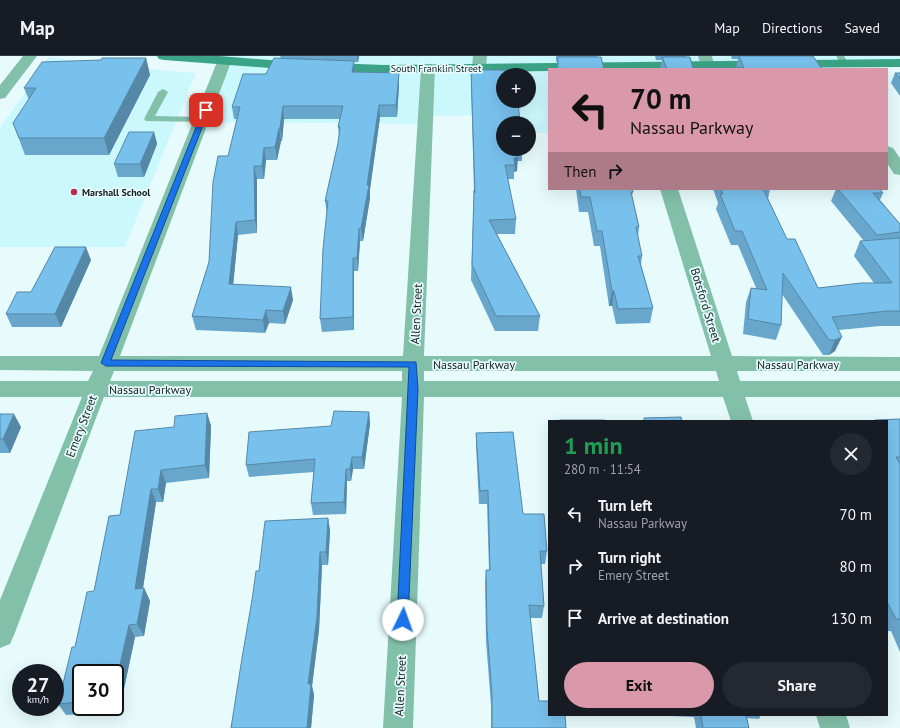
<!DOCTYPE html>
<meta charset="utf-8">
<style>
:root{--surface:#171b24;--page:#242831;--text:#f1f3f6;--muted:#9ea1a6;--line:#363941;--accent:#d999ab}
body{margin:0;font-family:"PT Sans",sans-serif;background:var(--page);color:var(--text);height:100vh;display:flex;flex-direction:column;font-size:15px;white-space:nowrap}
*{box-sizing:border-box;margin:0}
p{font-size:13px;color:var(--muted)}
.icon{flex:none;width:22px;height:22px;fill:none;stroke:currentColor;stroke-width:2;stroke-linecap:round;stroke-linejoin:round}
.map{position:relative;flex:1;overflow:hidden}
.sheet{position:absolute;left:548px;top:364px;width:340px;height:296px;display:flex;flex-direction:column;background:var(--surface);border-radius:0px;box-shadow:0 4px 16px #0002}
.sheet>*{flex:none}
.top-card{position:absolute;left:548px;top:12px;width:340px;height:122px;border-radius:0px;box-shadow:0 4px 16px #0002;background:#d999ab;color:#111;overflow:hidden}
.controls{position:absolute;left:496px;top:12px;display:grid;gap:8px}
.controls a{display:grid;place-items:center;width:40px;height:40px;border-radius:50%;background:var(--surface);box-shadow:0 4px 16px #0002;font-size:20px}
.speed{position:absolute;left:12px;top:608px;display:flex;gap:8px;font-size:20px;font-weight:700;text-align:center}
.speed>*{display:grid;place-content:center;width:52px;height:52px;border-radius:50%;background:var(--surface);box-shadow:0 4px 16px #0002;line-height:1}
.speed small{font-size:10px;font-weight:400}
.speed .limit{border:2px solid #111;border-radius:6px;background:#fff;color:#111}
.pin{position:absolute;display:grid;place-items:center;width:34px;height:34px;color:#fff;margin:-17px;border-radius:8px;box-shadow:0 2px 6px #0006}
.me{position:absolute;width:44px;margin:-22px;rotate:3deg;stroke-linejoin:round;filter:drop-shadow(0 0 3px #0008)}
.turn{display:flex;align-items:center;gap:14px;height:84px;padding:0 16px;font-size:18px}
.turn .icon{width:52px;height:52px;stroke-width:2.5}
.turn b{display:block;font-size:28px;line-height:34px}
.then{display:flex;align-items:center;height:38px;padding:0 16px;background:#0003;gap:8px;font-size:15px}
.round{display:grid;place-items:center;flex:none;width:42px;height:42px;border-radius:21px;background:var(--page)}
.summary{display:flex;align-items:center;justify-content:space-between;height:68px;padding:0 16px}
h1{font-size:24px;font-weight:700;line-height:30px;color:#1e9e55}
.cta{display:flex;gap:8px;margin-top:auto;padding:8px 16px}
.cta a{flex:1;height:46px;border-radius:24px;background:var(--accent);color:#111;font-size:16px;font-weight:700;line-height:46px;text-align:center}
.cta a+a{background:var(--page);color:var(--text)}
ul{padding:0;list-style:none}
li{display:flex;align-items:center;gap:12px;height:52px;padding:0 16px}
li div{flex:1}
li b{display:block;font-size:15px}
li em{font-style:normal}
header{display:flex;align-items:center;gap:24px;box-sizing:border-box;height:56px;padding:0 20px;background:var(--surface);border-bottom:1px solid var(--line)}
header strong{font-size:19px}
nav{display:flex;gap:22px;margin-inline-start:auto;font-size:14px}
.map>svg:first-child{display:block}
</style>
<header>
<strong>Map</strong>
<nav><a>Map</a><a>Directions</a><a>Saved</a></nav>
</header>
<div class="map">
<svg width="900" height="672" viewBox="0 0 900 672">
<rect width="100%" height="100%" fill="#e7fbfd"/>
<g fill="#cbf8fd" fill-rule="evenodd">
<path d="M151 0H900V7L833 8 836 13H549V77H529V67H523L521 59 429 60V68L203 66 229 8ZM503 19H529V45H503Z"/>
<path d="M49 1 132 12 196 17 125 191H0V72Z"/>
</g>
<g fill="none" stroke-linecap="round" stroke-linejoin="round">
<g fill="#83c0aa" fill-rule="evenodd">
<path d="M836 0H844L849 8 848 10H842Z"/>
<path d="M163 33 168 36 155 60 202 61 207 64 205 66 146 65 144 63 158 36Z"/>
</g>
<g fill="#83c0aa" fill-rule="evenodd">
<path d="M23 0H37L5 42 0 43V29Z"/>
<path d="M473 0H487L486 12 484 15 479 16 474 15 472 12Z"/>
<path d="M698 0H712L714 10 712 13H702Z"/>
<path d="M224 2 229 3 231 6 120 300H403L421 12 423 9 428 8 433 9 435 12 424 300H711L660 133H678L732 300 900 301V315H737L740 325H900V341H745L753 365H731L723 341H424L413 672H383L402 341H104L14 579 10 588 0 592V544L82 341H0V325H88L93 315 0 314V300H99L217 6 219 3ZM114 315H402V325H110ZM424 315H716L719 325H424Z"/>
<path d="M887 90 893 92 900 102V119L894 118 887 107Z"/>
<path d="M816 659H846L850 672H820Z"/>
</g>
<path fill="#3ca486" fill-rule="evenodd" d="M157 0H219L282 5 384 9 900 3V11L549 13V15L384 17 282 13 164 4 159 3Z"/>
</g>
<g fill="#68a6cc" fill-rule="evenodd">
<path d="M280 0H359L358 6H354L355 17H399V29L397 61H380L370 133V142L363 185H360L358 215H354V274L322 276 320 263 327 158 325 145 338 87 339 79 338 71 340 63H284L282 85H281L277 104H266L264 123H257V177L238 179 233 228 293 244 285 268 269 267 265 277 196 274 192 260 209 206 228 100 237 63H234L232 51 281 2Z"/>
<path d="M556 0H597V1L558 13H557V5L556 6Z"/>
<path d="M655 0H686L693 12H736L738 3H732L731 0H813L822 13H660L662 4H656Z"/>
<path d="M146 2 150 19 109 99H25L13 67 29 44 24 32Z"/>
<path d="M471 14 503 93H522V105H517V115L514 116V123H507L516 163 515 178H497L540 260 538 275H495L471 224 474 134V135L471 27Z"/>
<path d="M895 17H900V40L891 27Z"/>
<path d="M154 76 157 88 144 121H118L114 108Z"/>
<path d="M576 133H632L633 136 632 139 639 171 638 180 642 200 641 209 653 252 650 267 616 268 612 250H609L600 190H594L588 156H579Z"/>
<path d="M713 133H770L768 143 787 183 818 232 874 227 854 200 860 185H864L831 145 836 133H880L883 137 880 144 900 168V270H880L839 274 835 295 829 299H823L782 238 781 269 776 284 743 278 746 246 751 232H756L738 189H731L716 153 718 147Z"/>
<path d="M91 204 61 271H12L6 258 31 236Z"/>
<path d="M369 356 370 368 364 413H353L351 425H347L346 458 313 459 311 447 314 416 249 421 246 409 331 370Z"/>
<path d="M207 357 211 370 209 422 166 427 163 446H156L143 532H144L150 545 144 580 135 581 119 656 66 659 58 648 75 591 120 459 174 371ZM81 617H115V651H81Z"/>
<path d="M0 358 21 371 10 397H0Z"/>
<path d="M900 363V596L891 575H887V365H874L875 364Z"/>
<path d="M476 377 523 458 547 495 545 508H541L544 550 542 562H530L539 645 566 672H491V649L486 585 485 526 486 514H489L487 448H479L476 390Z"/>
<path d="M328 462 330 475 328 509H322L319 574 312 630 314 639 311 672H231L259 515Z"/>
<path d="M670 659H761L759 663 747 662 749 672H696L694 661 670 660Z"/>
</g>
<g fill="#5587a6">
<path d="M357 0H359L358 6Z"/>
<path d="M146 2 150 19 109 99 104 82Z"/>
<path d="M354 5 355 17 352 16Z"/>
<path d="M399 17V29L397 61 396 49Z"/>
<path d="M379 49 380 61 370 133V142L363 185 361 172Z"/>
<path d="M283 50 284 63 282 85 280 72Z"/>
<path d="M279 72 281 85 277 104 275 91Z"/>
<path d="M154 76 157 88 144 121 140 108Z"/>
<path d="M264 92 266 104 264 123 262 110Z"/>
<path d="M518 101 517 115 514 116 515 109 514 102Z"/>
<path d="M254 110 257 123V177L255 164Z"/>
<path d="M236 166 238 179 232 241 229 228Z"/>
<path d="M359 172 360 185 358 215 357 202Z"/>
<path d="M86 191 91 204 61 271 55 258Z"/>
<path d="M353 202 354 215V274L353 261Z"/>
<path d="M291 231 293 244 285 268 283 255Z"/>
<path d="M612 235H614L612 250H609Z"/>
<path d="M266 254 269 267 265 277 263 264Z"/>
<path d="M842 281 835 295 829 299 835 284Z"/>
<path d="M369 356 370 368 364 413 362 401Z"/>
<path d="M207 357 211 370 209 422 205 409Z"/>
<path d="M14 358 21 371 10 397 3 383Z"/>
<path d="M352 401 353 413 351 425 350 413Z"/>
<path d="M346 413 347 425 346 458 344 446Z"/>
<path d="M161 414 166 427 163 446 158 433Z"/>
<path d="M151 433 156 446 141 545 135 533Z"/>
<path d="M328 462 330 475 328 509 326 496Z"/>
<path d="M320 496 322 509 319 574 312 630 314 639 311 672H307L308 628Z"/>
<path d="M144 532 150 545 144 580 137 568Z"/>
<path d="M129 569 135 581 119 656 115 649V630Z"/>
</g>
<g fill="#79c1ed" stroke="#5587a6">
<path d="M739 0H813L822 13H667L662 1H690L693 12H744Z"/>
<path d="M558 1H601L604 13H558Z"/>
<path d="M102 2H146L104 82H19L13 67 36 32H24L42 6 101 4Z"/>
<path d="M274 2 354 5 352 16 399 17 396 49H379L367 129H369L361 172H359L357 202H353V261L320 263 323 193 328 145H325L338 87 340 71H338L343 50H283L280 72H279L275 91 264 92 262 110H254L255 164 236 166 229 228 291 231 283 255 266 254 263 264 192 260 209 206 213 126 218 100H228L240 51H232L243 18H266Z"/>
<path d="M471 14H514L515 19H503V45H518L520 67H503V93H517L518 101 514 102 515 109H505L516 163 489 164 540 260H496L472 209 474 134 475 137Z"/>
<path d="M895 17H900V23Z"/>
<path d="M129 76H154L140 108H114Z"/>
<path d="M580 133H632L633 136H631L639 171H636L642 200H638L653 252 618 253 614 235H612L602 175H597L590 141H581Z"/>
<path d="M721 133H763L787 183H795L818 232 861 227H892L860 185 900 182V255H887L832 261 842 281 835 284H829L783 217 781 269 748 263 751 232 767 234 742 175H735L720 138H723Z"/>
<path d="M838 133H880L883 137H873L900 168V176L877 179Z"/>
<path d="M55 191H86L55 258H6L17 236H31Z"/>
<path d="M334 355 369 356 362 401H352L350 413H346L344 446 311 447 315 403 246 409 249 376 331 370Z"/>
<path d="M207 357 205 409 161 414 158 433H151L135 533 144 532 137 568 129 569 115 630V617H81V646L58 648 72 591H75L87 536 94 535 109 460 120 459 135 375 174 371 175 360Z"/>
<path d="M0 358H14L3 383H0Z"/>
<path d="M681 361 682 365H644V362Z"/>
<path d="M900 363V401H896L900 408V563H896L887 546V365H875V364Z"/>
<rect x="560" y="364" width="44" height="1"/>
<path d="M513 376 523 458H544L547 495H540L544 550 529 549 539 645H549V659H565L566 672H492V638L487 573 486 514H490L488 434 480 435 476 377Z"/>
<path d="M328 462 326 496H320L317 561 308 628H311L307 672H231L242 602 252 544 256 515H259L265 465Z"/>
<path d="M701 659H746L749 672H703Z"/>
</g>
<path fill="#1a73e8" stroke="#114b97" d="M206 52 209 54 111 304 416 306 418 333 408 564 407 568 403 569 399 568 397 564 409 311 106 310 101 307 203 54Z"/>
<circle fill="#bb2b50" stroke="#e7fbfd" stroke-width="1.5" cx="74" cy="136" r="4"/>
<g text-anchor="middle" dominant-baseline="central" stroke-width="3.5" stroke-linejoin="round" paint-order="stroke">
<g font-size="10" fill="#142122" stroke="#e7fbfd">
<text x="436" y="12">South Franklin Street</text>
</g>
<g font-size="10" font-weight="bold" fill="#142122" stroke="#e7fbfd" text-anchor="start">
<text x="82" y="136">Marshall School</text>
</g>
<g font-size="12" fill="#142122" stroke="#e7fbfd">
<text transform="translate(706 249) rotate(73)">Botsford Street</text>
<text transform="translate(416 258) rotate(-87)">Allen Street</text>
<text x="474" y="308">Nassau Parkway</text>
<text x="798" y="308">Nassau Parkway</text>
<text x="150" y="333">Nassau Parkway</text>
<text transform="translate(81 370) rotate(-69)">Emery Street</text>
<text transform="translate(400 630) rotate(-87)">Allen Street</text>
</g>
</g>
</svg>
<div class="controls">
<a>+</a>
<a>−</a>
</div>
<div class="speed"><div>27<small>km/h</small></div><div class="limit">30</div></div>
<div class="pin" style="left:206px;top:54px;background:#d93025"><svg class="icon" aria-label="arrive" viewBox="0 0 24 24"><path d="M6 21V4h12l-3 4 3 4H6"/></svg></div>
<svg class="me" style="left:403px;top:564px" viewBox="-20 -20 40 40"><circle r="19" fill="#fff"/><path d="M0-13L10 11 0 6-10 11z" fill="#1a73e8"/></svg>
<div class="top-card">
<div class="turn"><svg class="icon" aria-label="left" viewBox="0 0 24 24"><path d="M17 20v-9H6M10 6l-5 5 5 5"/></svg><div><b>70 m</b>Nassau Parkway</div></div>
<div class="then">Then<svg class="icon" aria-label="right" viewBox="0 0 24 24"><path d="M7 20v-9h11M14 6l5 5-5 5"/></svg></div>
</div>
<section class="sheet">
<div class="summary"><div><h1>1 min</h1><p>280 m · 11:54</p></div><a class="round"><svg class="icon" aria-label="close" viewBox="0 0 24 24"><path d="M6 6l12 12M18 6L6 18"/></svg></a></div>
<ul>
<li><svg class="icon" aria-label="left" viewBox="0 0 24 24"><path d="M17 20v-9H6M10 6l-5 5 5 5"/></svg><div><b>Turn left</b><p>Nassau Parkway</p></div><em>70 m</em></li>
<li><svg class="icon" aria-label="right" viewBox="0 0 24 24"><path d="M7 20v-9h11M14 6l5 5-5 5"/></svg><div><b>Turn right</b><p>Emery Street</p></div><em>80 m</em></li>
<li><svg class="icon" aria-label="arrive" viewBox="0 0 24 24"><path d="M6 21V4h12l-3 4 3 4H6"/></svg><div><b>Arrive at destination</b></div><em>130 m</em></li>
</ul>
<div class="cta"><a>Exit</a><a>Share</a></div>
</section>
</div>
